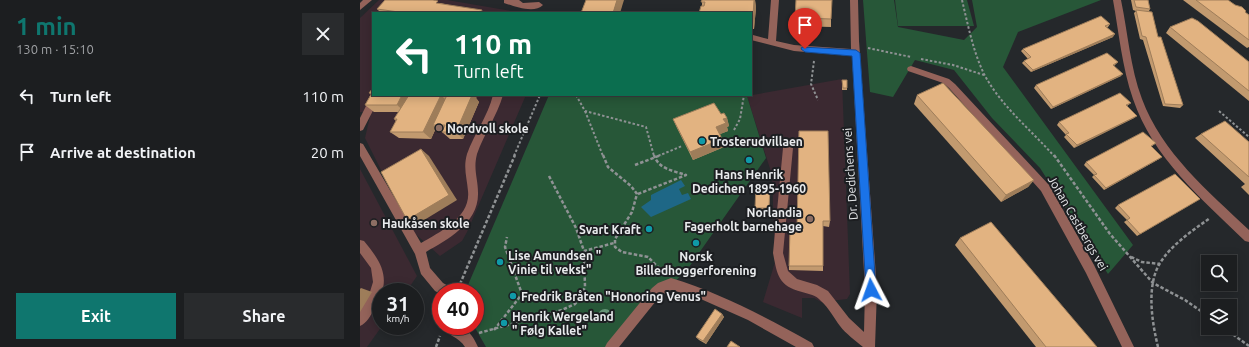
<!DOCTYPE html>
<meta charset="utf-8">
<style>
:root{--surface:#1c1e20;--page:#292b2d;--text:#f1f3f6;--muted:#a0a2a5;--line:#3a3c3e;--accent:#0f766e}
body{margin:0;font-family:Ubuntu,sans-serif;background:var(--page);color:var(--text);height:100vh;display:flex;flex-direction:column;font-size:15px;white-space:nowrap}
*{box-sizing:border-box;margin:0}
p{font-size:13px;color:var(--muted)}
.icon{flex:none;width:22px;height:22px;fill:none;stroke:currentColor;stroke-width:2;stroke-linecap:round;stroke-linejoin:round}
.map{position:relative;flex:1;overflow:hidden}
.panel{display:flex;flex-direction:column;background:var(--surface);width:360px}
.panel>*{flex:none}
.banner{position:absolute;left:12px;top:12px;width:380px;height:84px;border-radius:0px;box-shadow:0 2px 10px #0003,0 0 0 1px var(--line);background:#0b6e4f;color:#fff;overflow:hidden}
.tools{position:absolute;left:841px;top:255px;display:grid;gap:8px}
.tools a{display:grid;place-items:center;width:36px;height:36px;border-radius:0px;background:var(--surface);box-shadow:0 2px 10px #0003,0 0 0 1px var(--line);font-size:20px}
.speed{position:absolute;left:12px;top:283px;display:flex;gap:8px;font-size:20px;font-weight:700;text-align:center}
.speed>*{display:grid;place-content:center;width:52px;height:52px;border-radius:50%;background:var(--surface);box-shadow:0 2px 10px #0003,0 0 0 1px var(--line);line-height:1}
.speed small{font-size:10px;font-weight:400}
.speed .limit{border:6px solid #d22;background:#fff;color:#111}
.pin{position:absolute;display:grid;place-items:center;width:34px;height:34px;color:#fff;margin:-41px -17px;border-radius:50% 50% 50% 0;rotate:-45deg;box-shadow:0 0 4px #0007}
.pin .icon{rotate:45deg}
.me{position:absolute;width:44px;margin:-22px;rotate:356deg;stroke-linejoin:round;filter:drop-shadow(0 0 3px #0008)}
.turn{display:flex;align-items:center;gap:14px;height:84px;padding:0 16px;font-size:18px}
.turn .icon{width:52px;height:52px;stroke-width:2.5}
.turn b{display:block;font-size:28px;line-height:34px}
.round{display:grid;place-items:center;flex:none;width:42px;height:42px;border-radius:0px;background:var(--page)}
.overview{display:flex;align-items:center;justify-content:space-between;height:68px;padding:0 16px}
h1{font-size:24px;font-weight:700;line-height:30px;color:var(--accent)}
.primary-button{display:flex;gap:8px;margin-top:auto;padding:8px 16px}
.primary-button a{flex:1;height:46px;border-radius:0px;background:var(--accent);color:#fff;font-size:16px;font-weight:700;line-height:46px;text-align:center}
.primary-button a+a{background:var(--page);color:var(--text)}
ul{padding:0;list-style:none}
li{display:flex;align-items:center;gap:12px;height:56px;padding:0 16px}
li div{flex:1}
li b{display:block;font-size:15px}
li em{font-style:normal}
main{display:flex;flex:1;min-height:0}
.map>svg:first-child{display:block}
</style>
<main>
<section class="panel">
<div class="overview"><div><h1>1 min</h1><p>130 m · 15:10</p></div><a class="round"><svg class="icon" aria-label="close" viewBox="0 0 24 24"><path d="M6 6l12 12M18 6L6 18"/></svg></a></div>
<ul>
<li><svg class="icon" aria-label="left" viewBox="0 0 24 24"><path d="M17 20v-9H6M10 6l-5 5 5 5"/></svg><div><b>Turn left</b></div><em>110 m</em></li>
<li><svg class="icon" aria-label="arrive" viewBox="0 0 24 24"><path d="M6 21V4h12l-3 4 3 4H6"/></svg><div><b>Arrive at destination</b></div><em>20 m</em></li>
</ul>
<div class="primary-button"><a>Exit</a><a>Share</a></div>
</section>
<div class="map">
<svg width="889" height="347" viewBox="0 0 889 347">
<rect width="100%" height="100%" fill="#25282b"/>
<g fill="#3b2931">
<path d="M19 0H87L163 13H13V95H166L107 232 102 241 80 256 51 230 5 138 11 112H0V18Z"/>
<path d="M482 79 490 294 487 299 461 302 454 298H442V318L403 302 415 262 412 175 387 96Z"/>
<path d="M0 169 57 276 46 292H21L22 326 7 347H0Z"/>
</g>
<g fill="#275738">
<path d="M503 0H534L538 27 604 40 617 27 612 0H741L658 32 643 67 773 245 748 274 680 168 632 118 594 70 555 60 533 97 510 92Z"/>
<path d="M535 0H607L614 26H538Z"/>
<path d="M189 95 387 96 406 158 327 270 246 347H126L114 326 115 292H105Z"/>
</g>
<path fill="#1e6786" d="M321 180 325 186 319 189 322 195 328 193 331 199 291 217 281 207 291 200V195Z"/>
<g fill="none" stroke-linecap="round" stroke-linejoin="round">
<g stroke="#8f9294" stroke-width="2" stroke-dasharray="2.5 2" stroke-linecap="butt">
<path d="M602 0C608 25 613 51 624 74 641 106 670 129 694 156"/>
<path d="M508 48 551 57"/>
<path d="M561 59 593 65 624 75"/>
<path d="M454 61 451 84 458 100"/>
<path d="M216 95 225 111 286 127 294 156"/>
<path d="M225 111 243 156"/>
<path d="M859 111 889 137"/>
<path d="M374 130 380 119 384 95"/>
<path d="M154 156 180 95"/>
<path d="M298 156 322 146"/>
</g>
<g stroke="#8f9294" stroke-width="2.5" stroke-dasharray="3.5 2" stroke-linecap="butt">
<path d="M243 155 248 167 271 186 277 194 272 212 255 239V247L262 252 288 257 303 272"/>
<path d="M694 155 750 234 793 283 825 300 848 316"/>
<path d="M275 165 301 155"/>
<path d="M189 176 216 228 224 251 254 243"/>
<path d="M278 194 326 175C314 171 298 169 294 155"/>
<path d="M771 257 782 262 800 264"/>
<path d="M100 284 155 155"/>
<path d="M864 328 889 346"/>
<path d="M134 330 162 294 145 247 147 237"/>
<path d="M119 333 202 310 215 304 220 298 225 287 224 251"/>
<path d="M76 347 80 336"/>
<path d="M798 347C792 322 786 286 800 263 812 244 832 231 850 218"/>
</g>
<g fill="#94635a" fill-rule="evenodd">
<path d="M3 0H12L0 10V3Z"/>
<path d="M144 0H159L163 3 179 2 183 5C174 14 154 6 144 3Z"/>
<path d="M411 0H419L416 41 434 45 491 49 490 0H498L499 41 517 290 515 347H503C495 340 486 334 480 326 474 318 469 308 461 301 456 295 449 294 442 292 418 286 417 274 413 253L423 148 425 145H431L433 148 423 253 428 271 437 279 457 285 468 291 489 318 504 332 505 290 492 56 434 51 391 40V36L393 35 408 39Z"/>
<path d="M753 0H761C768 33 770 67 782 99 802 153 848 191 889 230V242L885 241C841 198 793 158 773 99 762 67 759 33 753 0Z"/>
<path d="M551 66 589 79 595 84 689 185 734 265 774 347H762L726 273 681 191 589 88 583 83 548 71 547 69 548 67Z"/>
<path d="M13 92V95H21L3 130 0 131V118Z"/>
<path d="M133 95H143C137 116 124 134 117 154 113 169 118 179 118 193 119 223 87 240 66 252L70 268 83 283 92 288 94 292H81V294L75 291 61 274 55 254 0 156V143L3 144 61 243C80 232 111 217 108 191 107 178 103 168 107 154 114 134 128 116 133 95Z"/>
<path d="M0 240 4 241C25 266 31 281 14 310 10 316 7 323 0 326V310L9 295 13 282 11 268 0 253Z"/>
<path d="M311 278C361 293 407 318 452 343L454 347H436L388 320 334 296 311 290 300 296 259 347H245L247 343 292 288 298 283Z"/>
<path d="M82 326C102 326 110 328 118 347H105C99 337 86 335 82 326Z"/>
</g>
</g>
<circle fill="#649375" cx="245" cy="316" r="7"/>
<g fill="#c29a6f">
<path d="M342 0H395L396 8 394 29H391V13L342 6Z"/>
<path d="M771 0H788L790 9 789 11 823 105 820 108 803 106 783 40 780 39 774 13 776 11 773 10Z"/>
<path d="M823 0H868L889 15V47L887 48Z"/>
<path d="M80 3 124 13H21L17 9Z"/>
<path d="M435 18 471 19V27L435 26Z"/>
<path d="M750 24 748 27H747L753 37 671 72 662 63 664 61 668 59 661 51 663 49Z"/>
<path d="M810 27 889 62V101L806 33Z"/>
<path d="M758 62 754 66 761 76 691 109 674 88 676 85Z"/>
<path d="M482 80 487 88V90H482Z"/>
<path d="M13 88V95H117V96L116 98 119 102 103 139H90L82 132H81L76 128 71 139 39 138 30 132 36 121 34 119 39 112H14L5 105 11 94 9 93Z"/>
<path d="M557 95 674 180 668 187 641 202 554 104Z"/>
<path d="M771 103 767 106 774 118 714 148 704 137 706 135 697 125 699 122Z"/>
<path d="M361 114 367 118 369 126 367 127 368 131 360 134 362 139 364 147 333 160 317 128 313 119Z"/>
<path d="M439 131 470 221 469 227 463 226V271L429 270V266L437 229Z"/>
<path d="M841 134 889 142V195L881 187 885 184 835 138Z"/>
<path d="M796 143 791 147 799 159 744 190 732 177 734 175 724 165 726 162Z"/>
<path d="M410 188 409 210H396L395 208Z"/>
<path d="M840 199 777 236 764 222 767 220 755 208 758 205Z"/>
<path d="M600 238 737 347H676L595 245Z"/>
<path d="M362 314 364 317 346 344 339 340 336 337Z"/>
</g>
<g fill="#9e7d5a">
<path d="M257 0H264L260 13H253Z"/>
<path d="M394 0H395L396 8 394 29 393 16Z"/>
<path d="M755 34 753 37 671 72 673 70Z"/>
<path d="M763 74 761 76 691 109 693 107Z"/>
<path d="M42 95H52L45 112 37 105Z"/>
<path d="M81 95 88 102 73 125 76 128 71 139 63 132Z"/>
<path d="M109 95H117V96L116 98 119 102 103 139 96 132Z"/>
<path d="M777 116 774 118 714 148 717 145Z"/>
<path d="M367 118 369 126 367 127 368 131 358 135 356 127 363 119Z"/>
<path d="M362 139 364 147 333 160 330 152Z"/>
<path d="M61 149 69 156 97 200 56 225 47 220Z"/>
<path d="M802 157 799 159 744 190 746 188Z"/>
<path d="M674 180 668 187 641 202 646 195Z"/>
<path d="M1 288 12 292 0 312V289Z"/>
<path d="M362 314 364 317 346 344 343 341Z"/>
</g>
<g fill="#e2b381" stroke="#9e7d5a">
<path d="M25 0H73L78 1 76 3 122 10 121 13H46L17 9Z"/>
<path d="M226 0H257L253 13H221Z"/>
<path d="M342 0H394L393 16H391V13H339L341 6H344L345 2H341Z"/>
<path d="M436 0H472L471 19 435 18Z"/>
<path d="M774 0H788L790 9 776 7Z"/>
<path d="M836 0H868L875 5 882 7 886 11 885 12 889 15V40Z"/>
<path d="M776 10 792 12 798 37H801L823 105 805 104 786 37 782 36Z"/>
<path d="M741 16 750 24 745 26 755 34 673 70 664 61 671 57 663 49Z"/>
<path d="M832 18 838 21 889 62V91L810 27Z"/>
<path d="M747 53 758 62 753 65 763 74 693 107 676 85Z"/>
<path d="M482 80H487V88H483Z"/>
<path d="M583 83 674 180 646 195 557 95Z"/>
<path d="M13 88V95H42L37 105H5L12 93H9Z"/>
<path d="M760 93 771 103 766 105 777 116 717 145 706 134 709 133 699 122Z"/>
<path d="M49 95H112L96 132H82L85 125H73L87 95H81L63 132H30L37 119H34Z"/>
<path d="M354 103 361 114 364 113 367 118 363 119 366 123 356 127 362 139 330 152 313 119Z"/>
<path d="M865 121 889 142V177L841 134Z"/>
<path d="M439 131H468L470 221H463V266H429L430 229H437Z"/>
<path d="M783 132 796 143 791 146 802 157 746 188 734 175 737 174 726 162Z"/>
<path d="M61 149 89 195 47 220 21 172Z"/>
<path d="M815 174 840 199 780 234 767 220 770 218 758 205Z"/>
<path d="M396 186H410L409 208H395Z"/>
<path d="M631 222 737 347H686L600 238Z"/>
<path d="M355 309 362 314 343 341 336 337Z"/>
<path d="M371 341 380 347H367Z"/>
</g>
<path fill="#1a73e8" stroke="#114b97" d="M442 47 496 50 500 53 516 290 515 294 511 295 507 294 506 290 492 56 445 52 441 49Z"/>
<g fill="#8d6e63" stroke="#1c1e21" stroke-width="1.5">
<circle cx="79" cy="128" r="4"/>
<circle cx="450" cy="219" r="4"/>
<circle cx="14" cy="223" r="4"/>
</g>
<g fill="#0f9aa8" stroke="#1c1e21" stroke-width="1.5">
<circle cx="342" cy="141" r="4"/>
<circle cx="389" cy="160" r="4"/>
<circle cx="289" cy="229" r="4"/>
<circle cx="336" cy="243" r="4"/>
<circle cx="140" cy="262" r="4"/>
<circle cx="153" cy="296" r="4"/>
<circle cx="144" cy="323" r="4"/>
</g>
<g text-anchor="middle" dominant-baseline="central" stroke-width="4" stroke-linejoin="round" paint-order="stroke">
<g font-size="12" font-weight="bold" fill="#e9ebed" stroke="#1c1e21" text-anchor="start">
<text x="87" y="128">Nordvoll skole</text>
<text x="350" y="141">Trosterudvillaen</text>
<text x="389" y="174" text-anchor="middle">Hans Henrik<tspan x="389" dy="14">Dedichen 1895-1960</tspan></text>
<text x="442" y="212" text-anchor="end">Norlandia<tspan x="442" dy="14">Fagerholt barnehage</tspan></text>
<text x="22" y="223">Haukåsen skole</text>
<text x="281" y="229" text-anchor="end">Svart Kraft</text>
<text x="148" y="255">Lise Amundsen "<tspan x="148" dy="14">Vinie til vekst"</tspan></text>
<text x="336" y="256" text-anchor="middle">Norsk<tspan x="336" dy="14">Billedhoggerforening</tspan></text>
<text x="161" y="296">Fredrik Bråten "Honoring Venus"</text>
<text x="152" y="316">Henrik Wergeland<tspan x="152" dy="14">" Følg Kallet"</tspan></text>
</g>
<g font-size="12" fill="#e9ebed" stroke="#1c1e21">
<text transform="translate(490 174) rotate(-94)">Dr. Dedichens vei</text>
<text transform="translate(718 223) rotate(60)">Johan Castbergs vei</text>
</g>
</g>
</svg>
<div class="tools">
<a><svg class="icon" aria-label="search" viewBox="0 0 24 24"><circle cx="10" cy="10" r="6"/><path d="M15 15l6 6"/></svg></a>
<a><svg class="icon" aria-label="layers" viewBox="0 0 24 24"><path d="M12 4l9 5-9 5-9-5zM3 14l9 5 9-5"/></svg></a>
</div>
<div class="speed"><div>31<small>km/h</small></div><div class="limit">40</div></div>
<div class="pin" style="left:445px;top:49px;background:#d93025"><svg class="icon" aria-label="arrive" viewBox="0 0 24 24"><path d="M6 21V4h12l-3 4 3 4H6"/></svg></div>
<svg class="me" style="left:511px;top:290px" viewBox="-20 -20 40 40"><path d="M0-17L14 15 0 8-14 15z" fill="#1a73e8" stroke="#fff" stroke-width="4"/></svg>
<div class="banner">
<div class="turn"><svg class="icon" aria-label="left" viewBox="0 0 24 24"><path d="M17 20v-9H6M10 6l-5 5 5 5"/></svg><div><b>110 m</b>Turn left</div></div>
</div>
</div>
</main>
